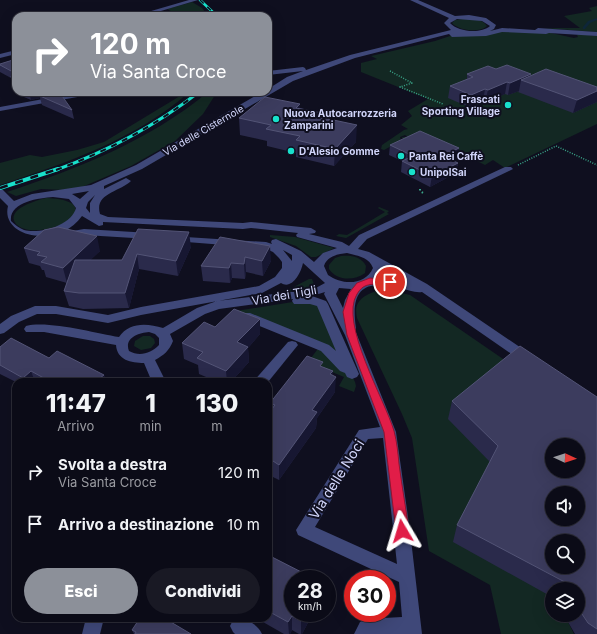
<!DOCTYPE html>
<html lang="it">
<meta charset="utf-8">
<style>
:root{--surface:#0b0b17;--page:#191924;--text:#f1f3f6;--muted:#9a9ba1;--line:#2b2b36;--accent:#8c9099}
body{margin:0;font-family:Inter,sans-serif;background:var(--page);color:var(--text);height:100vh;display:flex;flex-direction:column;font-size:15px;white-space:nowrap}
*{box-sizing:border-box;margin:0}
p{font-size:13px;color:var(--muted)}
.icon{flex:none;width:22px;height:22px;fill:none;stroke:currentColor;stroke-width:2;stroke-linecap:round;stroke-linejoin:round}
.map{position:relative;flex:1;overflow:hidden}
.side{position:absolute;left:12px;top:378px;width:260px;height:244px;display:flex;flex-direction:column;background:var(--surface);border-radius:12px;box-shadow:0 4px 16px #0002,0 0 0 1px var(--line)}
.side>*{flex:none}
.top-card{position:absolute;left:12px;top:12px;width:260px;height:84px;border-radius:12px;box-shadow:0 4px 16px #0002,0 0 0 1px var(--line);background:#8c9099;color:#fff;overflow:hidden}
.needle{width:26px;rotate:93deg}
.buttons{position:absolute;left:545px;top:438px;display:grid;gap:8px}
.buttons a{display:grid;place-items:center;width:40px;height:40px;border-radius:50%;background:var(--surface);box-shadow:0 4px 16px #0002,0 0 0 1px var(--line);font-size:20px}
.speed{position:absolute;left:284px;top:570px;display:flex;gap:8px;font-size:20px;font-weight:700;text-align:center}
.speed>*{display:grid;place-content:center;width:52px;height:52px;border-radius:50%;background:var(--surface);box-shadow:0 4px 16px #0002,0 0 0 1px var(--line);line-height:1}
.speed small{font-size:10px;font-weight:400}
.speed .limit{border:6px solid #d22;background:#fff;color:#111}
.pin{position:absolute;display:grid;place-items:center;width:34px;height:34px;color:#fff;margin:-17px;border:2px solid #fff;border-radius:50%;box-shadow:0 1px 4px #0007}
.me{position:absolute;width:44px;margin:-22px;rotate:353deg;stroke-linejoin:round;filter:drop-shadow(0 0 3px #0008)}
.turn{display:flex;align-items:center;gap:14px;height:84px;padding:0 12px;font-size:18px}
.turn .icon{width:52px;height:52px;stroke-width:2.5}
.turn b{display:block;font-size:28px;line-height:34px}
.eta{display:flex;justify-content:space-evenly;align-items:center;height:68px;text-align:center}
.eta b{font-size:24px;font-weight:800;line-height:28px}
.cta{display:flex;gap:8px;margin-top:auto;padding:8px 12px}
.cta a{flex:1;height:46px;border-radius:24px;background:var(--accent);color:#fff;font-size:16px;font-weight:800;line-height:46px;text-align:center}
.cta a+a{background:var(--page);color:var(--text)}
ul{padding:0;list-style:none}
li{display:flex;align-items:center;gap:12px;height:52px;padding:0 12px}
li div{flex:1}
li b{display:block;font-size:15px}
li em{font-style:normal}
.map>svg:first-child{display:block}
</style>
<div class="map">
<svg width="597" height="634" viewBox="0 0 597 634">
<rect width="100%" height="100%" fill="#0f0f1f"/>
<g fill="#132823">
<path d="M192 2 202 8 208 16H180L167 9Z"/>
<path d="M597 6V32L543 28H580L564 16 592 11 589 8Z"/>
<path d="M462 19C471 19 482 18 487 26 480 33 459 31 452 23L455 20Z"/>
<path d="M499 30 551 33 574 38 578 37 577 35 579 34 597 36V124L505 168 493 160 485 165 429 137 435 143 469 158 463 161 419 141 403 140 402 137H408L405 135 400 137 401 141 384 150 381 149 382 145 404 130 408 129 401 125 412 116 408 111 428 99 361 72V63L377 59 371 56 435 41 456 34Z"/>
<path d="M183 92H189C139 138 64 164 0 185V163L30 155 42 157 77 150 104 142 180 96Z"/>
<path d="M208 92H217L203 114 175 141 131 166 82 187 65 190 41 189 16 196 7 192C79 168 149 141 208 92Z"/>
<path d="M46 198C56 198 87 201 71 218 60 229 27 236 16 224 4 209 38 200 46 198Z"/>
<path d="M379 207 389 211 387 213 389 214 346 238 336 236 339 234 347 235 385 212 378 208Z"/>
<path d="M270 235 295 237 334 248 316 257H311L296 246 270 237Z"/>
<path d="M341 256C350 255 361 256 366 266L365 273C354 281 337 281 329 269V265L335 258Z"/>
<path d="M309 279H312L315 287 282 293Z"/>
<path d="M379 290H389L410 295 512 365 517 490 552 597V615H567L568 622 574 634H501L490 585 429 551 412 438 402 414 357 318C353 301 364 295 379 290Z"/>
<path d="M305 300 317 301 355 382 356 386 354 392 339 386 344 377 308 362 320 346 236 311Z"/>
<path d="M143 336H150L154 339 155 343 151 348 141 350 134 346 135 341Z"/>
</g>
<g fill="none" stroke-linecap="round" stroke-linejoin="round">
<path fill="#0e2639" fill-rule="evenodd" d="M597 18V20L590 23 585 29H583V27L588 21Z"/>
<g stroke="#3aa589" stroke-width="1.5" stroke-dasharray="1 1.5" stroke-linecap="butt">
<path d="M390 71 412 83 400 87 443 104"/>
<path d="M518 165 556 146 597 165"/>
</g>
<path stroke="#3aa589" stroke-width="2" stroke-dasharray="1.5 2.5" stroke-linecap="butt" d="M420 189V191L425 194"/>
<g fill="#3f4879" fill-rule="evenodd">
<path d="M189 0H198L144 16H134Z"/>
<path d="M410 0H418L455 16 469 15 486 18 496 25 494 29 490 31 502 28 535 30 538 28 597 32V36L549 33 546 34 502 32 486 36 452 37 449 34 355 58 293 81 142 169 104 186V189L126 178 131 181C120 192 94 193 100 214L108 217 243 223 251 222 311 228 316 231 315 233 309 234 342 242 349 246 359 235 505 167H511L513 169 367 239 358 249 369 252 427 284 533 356 534 359 533 362 528 364 523 362 422 292C415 293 408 290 401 288 364 279 350 289 356 328L355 330 396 432 410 531 422 634H354L360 622 366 619 402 617 399 582 298 535 296 530 359 430 380 427 345 335 324 294 325 292 312 296 326 301 328 304 359 374 357 377 352 379 347 377 345 373 340 371 321 351 242 319 240 316 242 313H250L329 345 336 351 317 306 310 304H294L292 301 293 299 219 309 205 314 170 334 173 341C169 351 164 355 155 360L166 382H152L144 363C131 363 117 360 116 345L44 332H26L24 329 26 326C47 320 95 333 119 337 129 322 147 323 163 328L197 308 217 301 314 289 325 283 303 263C301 273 292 290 281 283L262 293 141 315 108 323 56 314H37L19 322 4 333 0 334V324L11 316 35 306H56L108 315 141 307 259 286 275 277 282 268V262L279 258 273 252 264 248 174 241 170 240 169 238 170 236 266 242 272 244 271 242 272 240 276 239 301 251 314 262 323 253 337 248 297 237 296 235 298 233 251 228 243 229 103 222V225L99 226 82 216C59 249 0 238 8 206L0 198V189L3 190 14 201 32 194 91 185 136 165 262 92H268V89L287 77 303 71 268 75V71L303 67 305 68 306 70 350 55 451 30 444 23 449 18ZM457 19 482 21 490 26C481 34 458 32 450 23ZM89 191 80 199 72 194ZM95 195 90 203V213L86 208 88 202ZM53 197 69 199 76 208C71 226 40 234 24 230 19 228 15 225 11 221 9 202 39 198 53 197ZM283 250 292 255V261ZM347 253C358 256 369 257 373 268 365 286 342 285 328 275L324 266C327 256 338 254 347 253ZM383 270 406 282 379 278ZM339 288 351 289 345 300 343 308 336 294ZM149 332 155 334 159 338V345C151 353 140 357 129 351 124 338 138 333 149 332ZM383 438 397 564 315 527 368 439Z"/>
<path d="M16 50V54L0 58V54Z"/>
<path d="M81 92H98L94 94 0 111V107Z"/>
<path d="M84 229 150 233 155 236 150 239 84 235 65 238 60 235 61 233Z"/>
<path d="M292 341 296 342 298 345 268 382H253L288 342Z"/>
<path d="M86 618H104L100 634H82Z"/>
<path d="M236 618C247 618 258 625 262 634H235L233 632 230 626 233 620Z"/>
</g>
<defs>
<path id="rail-far2" d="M200 0 217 16"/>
<path id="rail-far1" d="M56 170C108 151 155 126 199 92"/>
<path id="rail" d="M0 188 58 169"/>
</defs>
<use href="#rail-far2" stroke="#18e0cb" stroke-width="2.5"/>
<use href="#rail-far1" stroke="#18e0cb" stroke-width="3"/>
<use href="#rail" stroke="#18e0cb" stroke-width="4"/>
<use href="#rail-far2" stroke="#0f0f1f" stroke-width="1.5" stroke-dasharray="5" stroke-linecap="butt"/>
<use href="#rail-far1" stroke="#0f0f1f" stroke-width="2" stroke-dasharray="6" stroke-linecap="butt"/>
<use href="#rail" stroke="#0f0f1f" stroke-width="2.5" stroke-dasharray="8" stroke-linecap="butt"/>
</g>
<g fill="#2a2a4b">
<path d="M16 59V89L15 86 13 85 11 78 0 72V64Z"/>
<path d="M496 69 597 87V102L573 113 518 92 519 91 508 95 505 94 485 102 483 101 469 107 448 98 450 86 467 79V74Z"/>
<path d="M17 92H57V93L72 110 74 119 42 105 40 98 31 100 17 94Z"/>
<path d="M300 108 327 114V118L356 142 334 166 296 157V153L267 146V141L240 135 239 118Z"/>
<path d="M390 145 459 148 458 158 453 161 458 163 456 173 430 187 401 172 402 161 389 155Z"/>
<path d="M138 229 191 247 178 276 139 269 129 308 83 309 69 306 64 291 67 283 46 277 44 270H42L40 266 29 263 24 248 100 251 90 260H122Z"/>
<path d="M220 237 271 261 263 276 246 272 245 279 232 278 230 283 203 281 201 266Z"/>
<path d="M215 327 260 334 248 348 249 362 231 382H218L199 374 198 365 184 359 182 343Z"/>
<path d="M0 347 49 358 104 375 106 382H16L0 374Z"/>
<path d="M323 367 333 371 332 375 335 392 317 418 316 428 279 480 273 477 270 403Z"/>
<path d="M597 397V634H575L568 622V615H578V589H552V597L453 542 457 525 490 462 448 419 452 401Z"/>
<path d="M268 555 293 613H320L316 620 311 617 302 634H299L292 630 290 634H284L256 618H268Z"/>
<path d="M132 630 191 634H134Z"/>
</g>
<g fill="#171732">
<path d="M531 74 529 83 521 80 519 91 508 95 510 83Z"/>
<path d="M507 82 505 94 485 102 488 90Z"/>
<path d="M485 89 483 101 469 107 471 95Z"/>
<path d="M597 91V102L573 113 577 100Z"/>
<path d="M29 92H57L58 95 40 96V98L31 100Z"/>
<path d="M300 104 299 120 296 108Z"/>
<path d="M327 114V131L324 118Z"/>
<path d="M357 125 356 142 334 166 335 149Z"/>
<path d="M459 148 458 158 442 167 443 156Z"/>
<path d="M458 163 456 173 430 187 432 176Z"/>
<path d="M189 232 191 247 178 276 176 261Z"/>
<path d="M97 236 100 251 67 283 63 268Z"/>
<path d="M270 246 271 261 263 276 262 261Z"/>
<path d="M137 254 139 269 129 308 125 293Z"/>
<path d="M245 257 246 272 245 279 244 264Z"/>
<path d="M231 263 232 278 230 283 229 268Z"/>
<path d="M260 319V334L248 348 249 362 231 382H227L226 371 237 342Z"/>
<path d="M31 371 35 382H25L23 378Z"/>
<path d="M333 371 332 382 336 377 335 392 317 418 316 428 279 480V465L312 410 330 374Z"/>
<path d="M104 375 106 382H96V381Z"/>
<path d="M273 461V477L268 484V468Z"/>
<path d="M306 613H311V617L302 634H301V621Z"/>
<path d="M316 613H320L316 620Z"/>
<path d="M292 616V630L290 634H289L288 622Z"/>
</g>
<g fill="#3c3c5e" stroke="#535476" fill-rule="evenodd">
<path d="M16 59V79L11 77 13 72 0 65V64Z"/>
<path d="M507 65 531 74 510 83 507 82 488 90 485 89 471 95 450 86 473 77 467 74 488 66 496 69Z"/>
<path d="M546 69 597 87V91L577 100 521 80Z"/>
<path d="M60 93 72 110 40 96Z"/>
<path d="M265 97 300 104 296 108 327 114 324 118 357 125 335 149 296 140 300 136 266 129 271 125 239 118Z"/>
<path d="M420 131 459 148 443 156 458 163 432 176 402 161 413 156 390 145Z"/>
<path d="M58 227 97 236 63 268 41 262 47 257 37 255 40 252 24 248 44 230Z"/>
<path d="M138 229 189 232 176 261 137 254 125 293H79L64 291 75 260H122Z"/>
<path d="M220 237 270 246 262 261 245 257 244 264 231 263 229 268 201 266Z"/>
<path d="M234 309 260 319 237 342 248 347 226 371 197 358 203 352 182 343 204 322 215 327Z"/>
<path d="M11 338 49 358 57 351 104 375 96 381 98 382H51L31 371 23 378 0 365V347Z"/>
<path d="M520 346 597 397V629L588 623 578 608V589L457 525 498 446 452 401ZM552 445H578V471H552ZM552 493H578V519H552ZM552 541H578V567H552Z"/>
<path d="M307 356 323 362 320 366 333 371 330 374 336 377 312 410 317 412 279 465 273 461 268 468V414L275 405 270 403Z"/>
<path d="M268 555 315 579H293V613H306L301 621 292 616 288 622 268 611Z"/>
<path d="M140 618H164L191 634H135L136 632 132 630Z"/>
</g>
<path fill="#e11d48" stroke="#92132f" d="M370 278 390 280 394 282C385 292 368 275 357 294 339 323 385 400 394 431 397 442 398 454 399 464 402 487 406 509 409 531L407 534 402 536 398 534 396 531 384 432 347 335 343 312 349 293 357 283Z"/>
<g fill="#18e0cb" stroke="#0f0f1f" stroke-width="1.5">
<circle cx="508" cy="105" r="4"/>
<circle cx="276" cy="119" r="4"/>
<circle cx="291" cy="151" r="4"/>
<circle cx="401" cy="156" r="4"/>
<circle cx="412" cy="172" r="4"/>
</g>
<g text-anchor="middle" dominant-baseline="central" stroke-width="4" stroke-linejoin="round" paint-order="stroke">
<g font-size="10" font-weight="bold" fill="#d1d5fa" stroke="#0f0f1f" text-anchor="start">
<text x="500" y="99" text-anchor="end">Frascati<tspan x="500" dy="12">Sporting Village</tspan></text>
<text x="284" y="113">Nuova Autocarrozzeria<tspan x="284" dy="12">Zamparini</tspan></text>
<text x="299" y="151">D'Alesio Gomme</text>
<text x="409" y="156">Panta Rei Caffè</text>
<text x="420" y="172">UnipolSai</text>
</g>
<g font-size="10" fill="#d1d5fa" stroke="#0f0f1f">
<text transform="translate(203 130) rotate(-30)">Via delle Cisternole</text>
</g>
<g font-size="12" fill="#d1d5fa" stroke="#0f0f1f">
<text transform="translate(284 295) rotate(-10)">Via dei Tigli</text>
</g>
<g font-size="14" fill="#d1d5fa" stroke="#0f0f1f">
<text transform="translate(336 479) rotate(-58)">Via delle Noci</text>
</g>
</g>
</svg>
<div class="buttons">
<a><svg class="needle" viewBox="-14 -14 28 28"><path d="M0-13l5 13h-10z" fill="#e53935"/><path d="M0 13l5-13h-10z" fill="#9a9ba1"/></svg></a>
<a><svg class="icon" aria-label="sound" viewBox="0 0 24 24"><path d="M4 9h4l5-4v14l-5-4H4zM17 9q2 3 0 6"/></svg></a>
<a><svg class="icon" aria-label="search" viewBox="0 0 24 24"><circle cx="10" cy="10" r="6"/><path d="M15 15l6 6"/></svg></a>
<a><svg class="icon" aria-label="layers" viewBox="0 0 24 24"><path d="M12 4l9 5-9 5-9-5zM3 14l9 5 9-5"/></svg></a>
</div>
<div class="speed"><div>28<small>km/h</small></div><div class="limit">30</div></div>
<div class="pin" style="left:390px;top:282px;background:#d93025"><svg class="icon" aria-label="arrive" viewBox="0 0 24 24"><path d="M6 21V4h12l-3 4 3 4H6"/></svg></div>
<svg class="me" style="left:402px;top:531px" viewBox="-20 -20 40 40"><path d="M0-17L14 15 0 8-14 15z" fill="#e11d48" stroke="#fff" stroke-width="4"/></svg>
<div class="top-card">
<div class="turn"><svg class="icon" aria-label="right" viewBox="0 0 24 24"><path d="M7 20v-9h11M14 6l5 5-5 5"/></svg><div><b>120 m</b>Via Santa Croce</div></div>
</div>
<section class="side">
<div class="eta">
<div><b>11:47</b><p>Arrivo</p></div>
<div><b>1</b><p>min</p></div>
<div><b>130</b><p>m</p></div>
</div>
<ul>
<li><svg class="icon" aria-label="right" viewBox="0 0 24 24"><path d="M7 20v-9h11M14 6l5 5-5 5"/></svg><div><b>Svolta a destra</b><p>Via Santa Croce</p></div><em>120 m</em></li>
<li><svg class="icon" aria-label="arrive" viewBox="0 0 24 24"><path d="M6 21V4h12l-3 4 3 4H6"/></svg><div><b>Arrivo a destinazione</b></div><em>10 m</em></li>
</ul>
<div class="cta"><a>Esci</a><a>Condividi</a></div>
</section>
</div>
